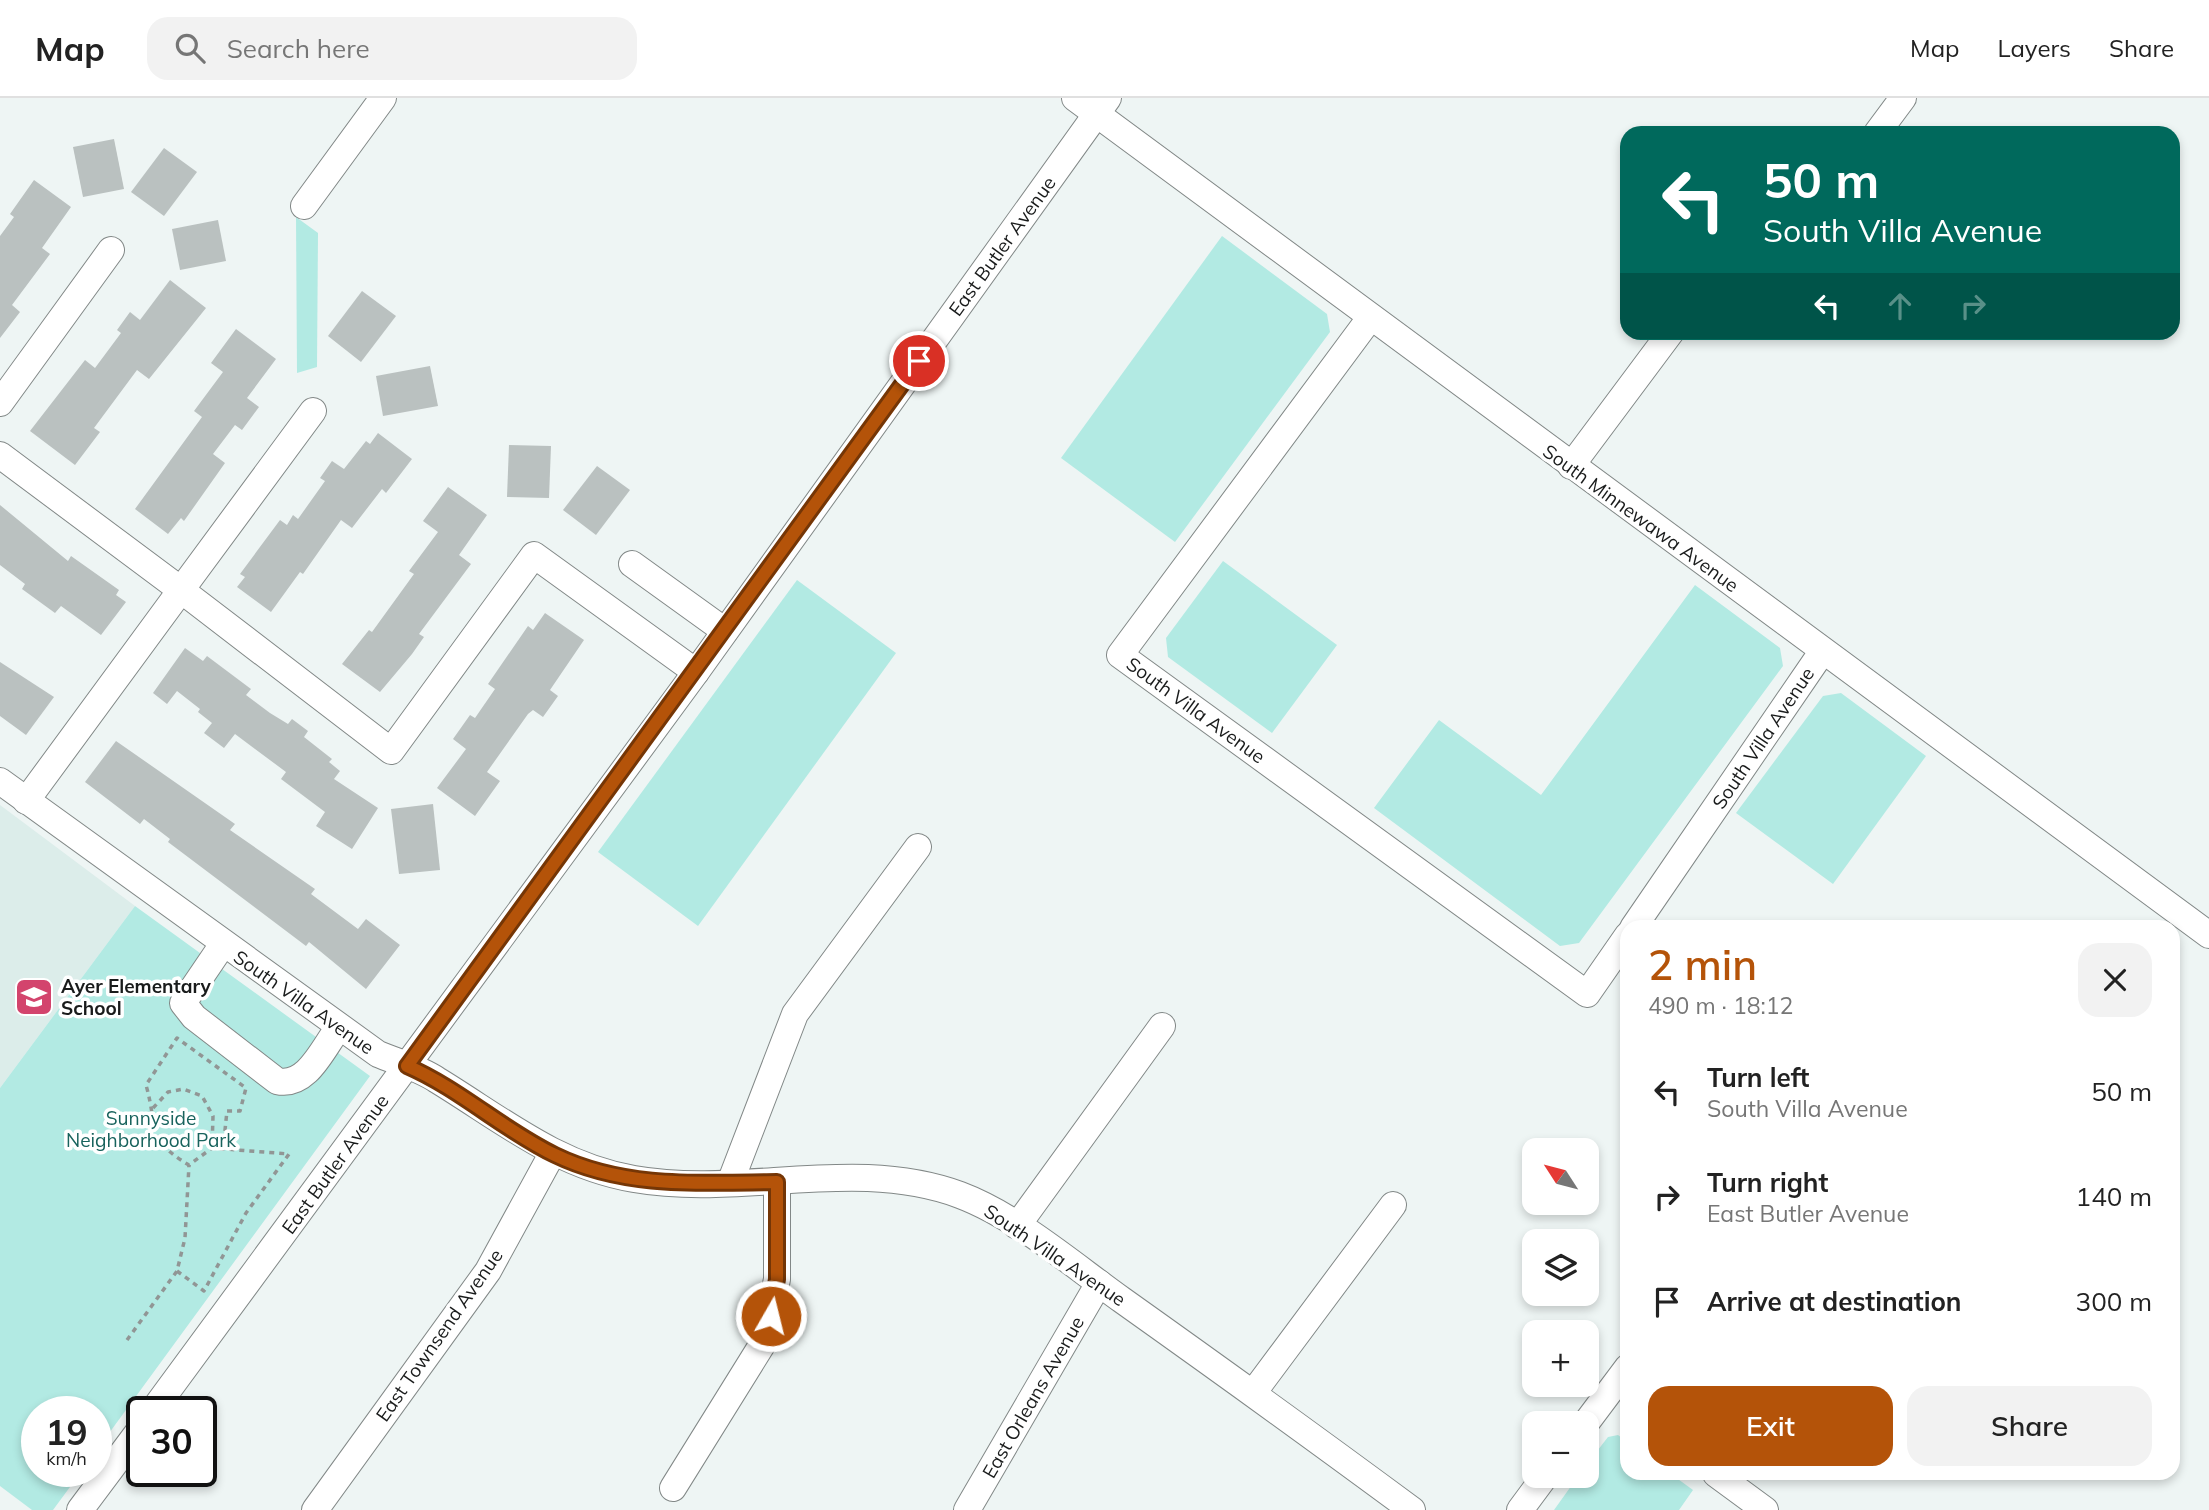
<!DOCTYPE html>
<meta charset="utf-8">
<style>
:root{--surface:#fff;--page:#f2f2f2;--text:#222;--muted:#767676;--line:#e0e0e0;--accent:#b45309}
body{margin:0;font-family:Mulish,sans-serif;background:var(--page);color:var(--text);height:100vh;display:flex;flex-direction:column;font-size:26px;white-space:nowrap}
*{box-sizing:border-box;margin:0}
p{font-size:23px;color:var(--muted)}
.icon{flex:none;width:38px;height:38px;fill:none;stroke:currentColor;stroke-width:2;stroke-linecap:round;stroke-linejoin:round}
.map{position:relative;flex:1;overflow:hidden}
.side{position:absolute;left:1620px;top:822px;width:560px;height:560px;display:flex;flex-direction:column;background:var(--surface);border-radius:21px;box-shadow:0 4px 10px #0003}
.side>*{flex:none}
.banner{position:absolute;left:1620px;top:28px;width:560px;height:214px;border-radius:21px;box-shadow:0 4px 10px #0003;background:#00695c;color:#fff;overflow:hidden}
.needle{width:46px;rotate:306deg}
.fabs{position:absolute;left:1522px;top:1040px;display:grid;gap:14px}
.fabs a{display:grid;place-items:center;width:77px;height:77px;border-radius:14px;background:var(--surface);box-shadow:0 4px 10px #0003;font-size:35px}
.speed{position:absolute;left:21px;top:1298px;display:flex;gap:14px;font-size:35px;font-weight:700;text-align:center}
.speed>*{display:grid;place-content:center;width:91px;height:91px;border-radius:50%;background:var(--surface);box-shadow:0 4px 10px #0003;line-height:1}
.speed small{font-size:18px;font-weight:400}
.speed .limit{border:4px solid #111;border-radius:10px;background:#fff;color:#111}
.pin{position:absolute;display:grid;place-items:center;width:60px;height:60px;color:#fff;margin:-30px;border:4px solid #fff;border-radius:50%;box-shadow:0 2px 7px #0007}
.me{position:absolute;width:77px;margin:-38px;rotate:8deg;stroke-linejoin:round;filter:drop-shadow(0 0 5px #0008)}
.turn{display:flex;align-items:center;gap:24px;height:147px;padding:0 28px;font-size:32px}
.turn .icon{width:91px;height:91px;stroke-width:2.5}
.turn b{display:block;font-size:49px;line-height:60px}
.lanes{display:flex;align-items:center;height:66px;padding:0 28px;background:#0003;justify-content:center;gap:35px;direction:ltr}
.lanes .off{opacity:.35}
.round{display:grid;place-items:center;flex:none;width:74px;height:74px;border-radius:21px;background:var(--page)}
.headline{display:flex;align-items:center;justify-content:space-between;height:119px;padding:0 28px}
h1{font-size:42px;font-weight:600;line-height:52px;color:var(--accent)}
.action{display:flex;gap:14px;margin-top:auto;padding:14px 28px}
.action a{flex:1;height:80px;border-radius:21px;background:var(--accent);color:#fff;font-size:28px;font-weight:600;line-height:80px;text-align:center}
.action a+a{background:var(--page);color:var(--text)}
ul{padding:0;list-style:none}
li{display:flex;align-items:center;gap:21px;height:105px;padding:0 28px}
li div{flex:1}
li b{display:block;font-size:26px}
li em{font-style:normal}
header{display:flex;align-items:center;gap:42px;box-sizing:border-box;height:98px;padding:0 35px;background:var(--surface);border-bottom:2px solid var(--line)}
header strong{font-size:33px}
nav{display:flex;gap:38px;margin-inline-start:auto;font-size:24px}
.search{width:490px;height:63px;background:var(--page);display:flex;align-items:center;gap:18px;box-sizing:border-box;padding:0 24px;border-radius:21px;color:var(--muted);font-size:26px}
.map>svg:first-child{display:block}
</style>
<header>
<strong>Map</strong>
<div class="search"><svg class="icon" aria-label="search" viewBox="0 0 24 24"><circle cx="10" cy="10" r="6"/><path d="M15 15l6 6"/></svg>Search here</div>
<nav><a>Map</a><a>Layers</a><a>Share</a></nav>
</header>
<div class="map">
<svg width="2209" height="1412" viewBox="0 0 2209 1412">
<rect width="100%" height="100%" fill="#eef5f4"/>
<path fill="#dcedea" d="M0 707 135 808 0 990Z"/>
<g fill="#b2eae3">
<path d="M296 119 318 135 317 269 297 275Z"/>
<path d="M1222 138 1327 216 1330 234 1175 444 1061 360Z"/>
<path d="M1223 463 1337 547 1272 635 1168 559 1166 540Z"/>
<path d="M797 482 896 555 698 828 598 754Z"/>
<path d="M1695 487 1780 550 1783 568 1579 845 1560 848 1374 710 1439 622 1541 697Z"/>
<path d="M1841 595 1926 658 1833 786 1736 715 1823 598Z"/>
<path d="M135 808 370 978 96 1353V1314H37V1374H81L53 1412H32L0 1388V990Z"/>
<path d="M1618 1337 1627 1344 1628 1376H1671L1693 1392 1679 1412H1554L1579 1377H1587V1366L1608 1339Z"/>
</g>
<g fill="#bac1c0">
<path d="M114 41 124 91 83 99 73 49Z"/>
<path d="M164 50 197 74 164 118 131 94Z"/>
<path d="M34 82 71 109 42 150 50 156 12 207 20 214 0 240V138L14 119 10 116Z"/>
<path d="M218 122 226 163 180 172 172 131Z"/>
<path d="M170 182 206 210 149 281 137 272 94 330 100 334 75 367 30 333 85 262 95 270 121 235 117 232 130 214 140 222Z"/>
<path d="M362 193 396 218 361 264 328 238Z"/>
<path d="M236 231 276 261 247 300 259 309 242 332 235 327 213 356 225 365 184 423 181 420 168 436 135 411 202 319 194 313 223 274 211 265Z"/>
<path d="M430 268 438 308 383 318 376 278Z"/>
<path d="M378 335 412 361 386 395 382 391 352 430 341 422 303 476 300 474 271 514 237 489 245 479 240 476 280 422 287 427 293 417 298 421 325 383 320 380 332 363 344 371 366 343 370 346Z"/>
<path d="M509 347 551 348 549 400 507 399Z"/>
<path d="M597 368 630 392 596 437 563 412Z"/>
<path d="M448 389 487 417 459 457 471 466 419 536 424 539 412 556 380 594 342 566 369 532 372 534 414 476 409 473 438 434 423 423Z"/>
<path d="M0 407 68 463 71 458 119 492 116 497 126 504 101 537 61 508 55 515 22 491 25 486 0 467Z"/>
<path d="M545 515 584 542 550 592 558 598 543 619 533 612 528 616 487 674 500 683 475 718 437 690 466 651 453 641 470 617 475 620 495 591 488 586 528 528 533 532Z"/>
<path d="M185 550 203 563 207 558 251 591 246 597 270 615 288 626 292 621 308 633 304 639 332 661 329 664 340 673 334 681 378 710 352 751 316 728 325 714 281 681 286 674 235 636 224 650 204 635 212 625 198 614 200 611 177 593 167 606 153 595Z"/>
<path d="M0 564 54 599 26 637 0 618Z"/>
<path d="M116 643 235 726 230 732 315 791 311 796 358 831 366 821 400 847 366 891 309 844 306 848 168 744 170 741 144 721 140 726 85 684Z"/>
<path d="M433 706 440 772 399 776 391 711Z"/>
</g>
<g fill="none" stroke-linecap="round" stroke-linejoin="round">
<defs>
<g id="minor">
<path d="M1075 0 2209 837"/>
<path d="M1877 35 1903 0"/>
<path d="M304 108 383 0"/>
<path d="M1370 220 1120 557 1587 896 1628 837"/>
<path d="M0 305 111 152"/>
<path d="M313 313 181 492 391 653 534 457 696 574"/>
<path d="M0 357 181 492 26 703"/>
<path d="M1571 368 1671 234"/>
<path d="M632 466 725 533"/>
<path d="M0 683 378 956C397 964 419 970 437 982 501 1021 557 1068 634 1081 742 1100 854 1058 960 1097 1016 1118 1073 1167 1122 1202 1219 1271 1316 1341 1412 1412"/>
<path d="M1633 830 1822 554"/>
<path d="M223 846 183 905 194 919 277 983C307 990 323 950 339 929"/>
<path d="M730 1085 795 916 918 749"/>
<path d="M1017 1128 1162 928"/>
<path d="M1253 1295 1393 1107"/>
<path d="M152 1314 696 574 1108 0"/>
<path d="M1586 1325 1628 1269"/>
<path d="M1716 1376 1765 1412"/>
<path d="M673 1390 765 1242 777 1181V1084"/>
<path d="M80 1412 142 1329"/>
<path d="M315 1412 488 1173 552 1056"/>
<path d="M967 1412 1099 1185"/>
<path d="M1520 1412 1546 1377"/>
</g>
</defs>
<use href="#minor" stroke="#828887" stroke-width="28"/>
<g stroke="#919695" stroke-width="3.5" stroke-dasharray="5 5" stroke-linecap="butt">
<path d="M153 1010 168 994 183 991 202 998 213 1018 212 1050"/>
<path d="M177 1173 204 1193 246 1115 289 1056 212 1050 189 1067C146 1042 158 1029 146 987L177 940 246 990 240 1013H227L223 1051 212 1050"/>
<path d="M127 1242 177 1173 185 1140 189 1067"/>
</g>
<use href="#minor" stroke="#fff" stroke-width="26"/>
</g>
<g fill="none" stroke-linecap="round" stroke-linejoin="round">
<defs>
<path id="route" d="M771 1218 777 1181V1084C702 1085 625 1091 555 1057 503 1032 460 991 407 968L919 263"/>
</defs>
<use href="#route" stroke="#753606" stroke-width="18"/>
<use href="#route" stroke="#b45309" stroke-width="12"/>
</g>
<defs>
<symbol id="school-square" viewBox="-11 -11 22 22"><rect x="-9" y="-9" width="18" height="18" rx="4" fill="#d3446d" stroke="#fff"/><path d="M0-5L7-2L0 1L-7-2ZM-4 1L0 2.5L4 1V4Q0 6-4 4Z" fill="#fff"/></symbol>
</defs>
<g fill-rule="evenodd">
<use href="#school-square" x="12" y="877" width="44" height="44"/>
</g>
<g text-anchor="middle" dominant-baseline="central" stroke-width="7" stroke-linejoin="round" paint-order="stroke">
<g font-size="19" fill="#191b1b" stroke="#fff">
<text transform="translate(1002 148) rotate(-54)">East Butler Avenue</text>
<text transform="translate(1641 420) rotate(36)">South Minnewawa Avenue</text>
<text transform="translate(1196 612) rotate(36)">South Villa Avenue</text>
<text transform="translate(1763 640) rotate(-56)">South Villa Avenue</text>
<text transform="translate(304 904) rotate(35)">South Villa Avenue</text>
<text transform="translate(335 1066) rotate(-54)">East Butler Avenue</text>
<text transform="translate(1055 1157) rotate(34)">South Villa Avenue</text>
<text transform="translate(439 1237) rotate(-55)">East Townsend Avenue</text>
<text transform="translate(1033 1299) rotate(-60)">East Orleans Avenue</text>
</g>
<g font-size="19" font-weight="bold" fill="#191b1b" stroke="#fff" text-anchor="start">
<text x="61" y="888">Ayer Elementary<tspan x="61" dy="22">School</tspan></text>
</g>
<g font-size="19" fill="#18635d" stroke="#fff">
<text x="151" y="1020">Sunnyside<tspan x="151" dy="22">Neighborhood Park</tspan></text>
</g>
</g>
</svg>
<div class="fabs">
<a><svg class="needle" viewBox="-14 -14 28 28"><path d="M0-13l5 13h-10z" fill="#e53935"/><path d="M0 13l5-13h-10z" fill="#767676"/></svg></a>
<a><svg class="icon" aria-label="layers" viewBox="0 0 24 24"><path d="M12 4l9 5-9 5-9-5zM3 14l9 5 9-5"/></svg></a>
<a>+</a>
<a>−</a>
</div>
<div class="speed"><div>19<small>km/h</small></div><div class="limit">30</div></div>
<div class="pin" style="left:919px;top:263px;background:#d93025"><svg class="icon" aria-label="arrive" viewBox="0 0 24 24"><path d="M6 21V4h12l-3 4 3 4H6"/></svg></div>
<svg class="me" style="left:771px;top:1218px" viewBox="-20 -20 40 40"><circle r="17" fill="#b45309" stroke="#fff" stroke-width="3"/><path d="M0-11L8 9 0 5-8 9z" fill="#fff"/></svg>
<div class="banner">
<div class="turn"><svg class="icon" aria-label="left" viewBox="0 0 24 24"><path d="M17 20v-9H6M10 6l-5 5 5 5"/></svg><div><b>50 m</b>South Villa Avenue</div></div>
<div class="lanes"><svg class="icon" aria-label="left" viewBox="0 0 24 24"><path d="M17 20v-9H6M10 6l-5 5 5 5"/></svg><svg class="icon off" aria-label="ahead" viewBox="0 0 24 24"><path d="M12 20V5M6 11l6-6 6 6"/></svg><svg class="icon off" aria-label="right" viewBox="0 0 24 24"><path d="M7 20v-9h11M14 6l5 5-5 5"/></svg></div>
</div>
<section class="side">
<div class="headline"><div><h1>2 min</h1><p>490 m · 18:12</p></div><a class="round"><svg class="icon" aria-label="close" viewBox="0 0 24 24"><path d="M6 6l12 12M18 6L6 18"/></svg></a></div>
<ul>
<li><svg class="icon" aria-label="left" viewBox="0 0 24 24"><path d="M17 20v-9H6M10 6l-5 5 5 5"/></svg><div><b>Turn left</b><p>South Villa Avenue</p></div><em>50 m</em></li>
<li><svg class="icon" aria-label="right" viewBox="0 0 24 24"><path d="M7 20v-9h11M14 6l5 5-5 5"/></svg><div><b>Turn right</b><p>East Butler Avenue</p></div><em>140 m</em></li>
<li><svg class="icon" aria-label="arrive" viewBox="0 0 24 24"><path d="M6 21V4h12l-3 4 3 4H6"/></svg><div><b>Arrive at destination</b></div><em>300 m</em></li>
</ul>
<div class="action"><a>Exit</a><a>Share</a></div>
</section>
</div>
